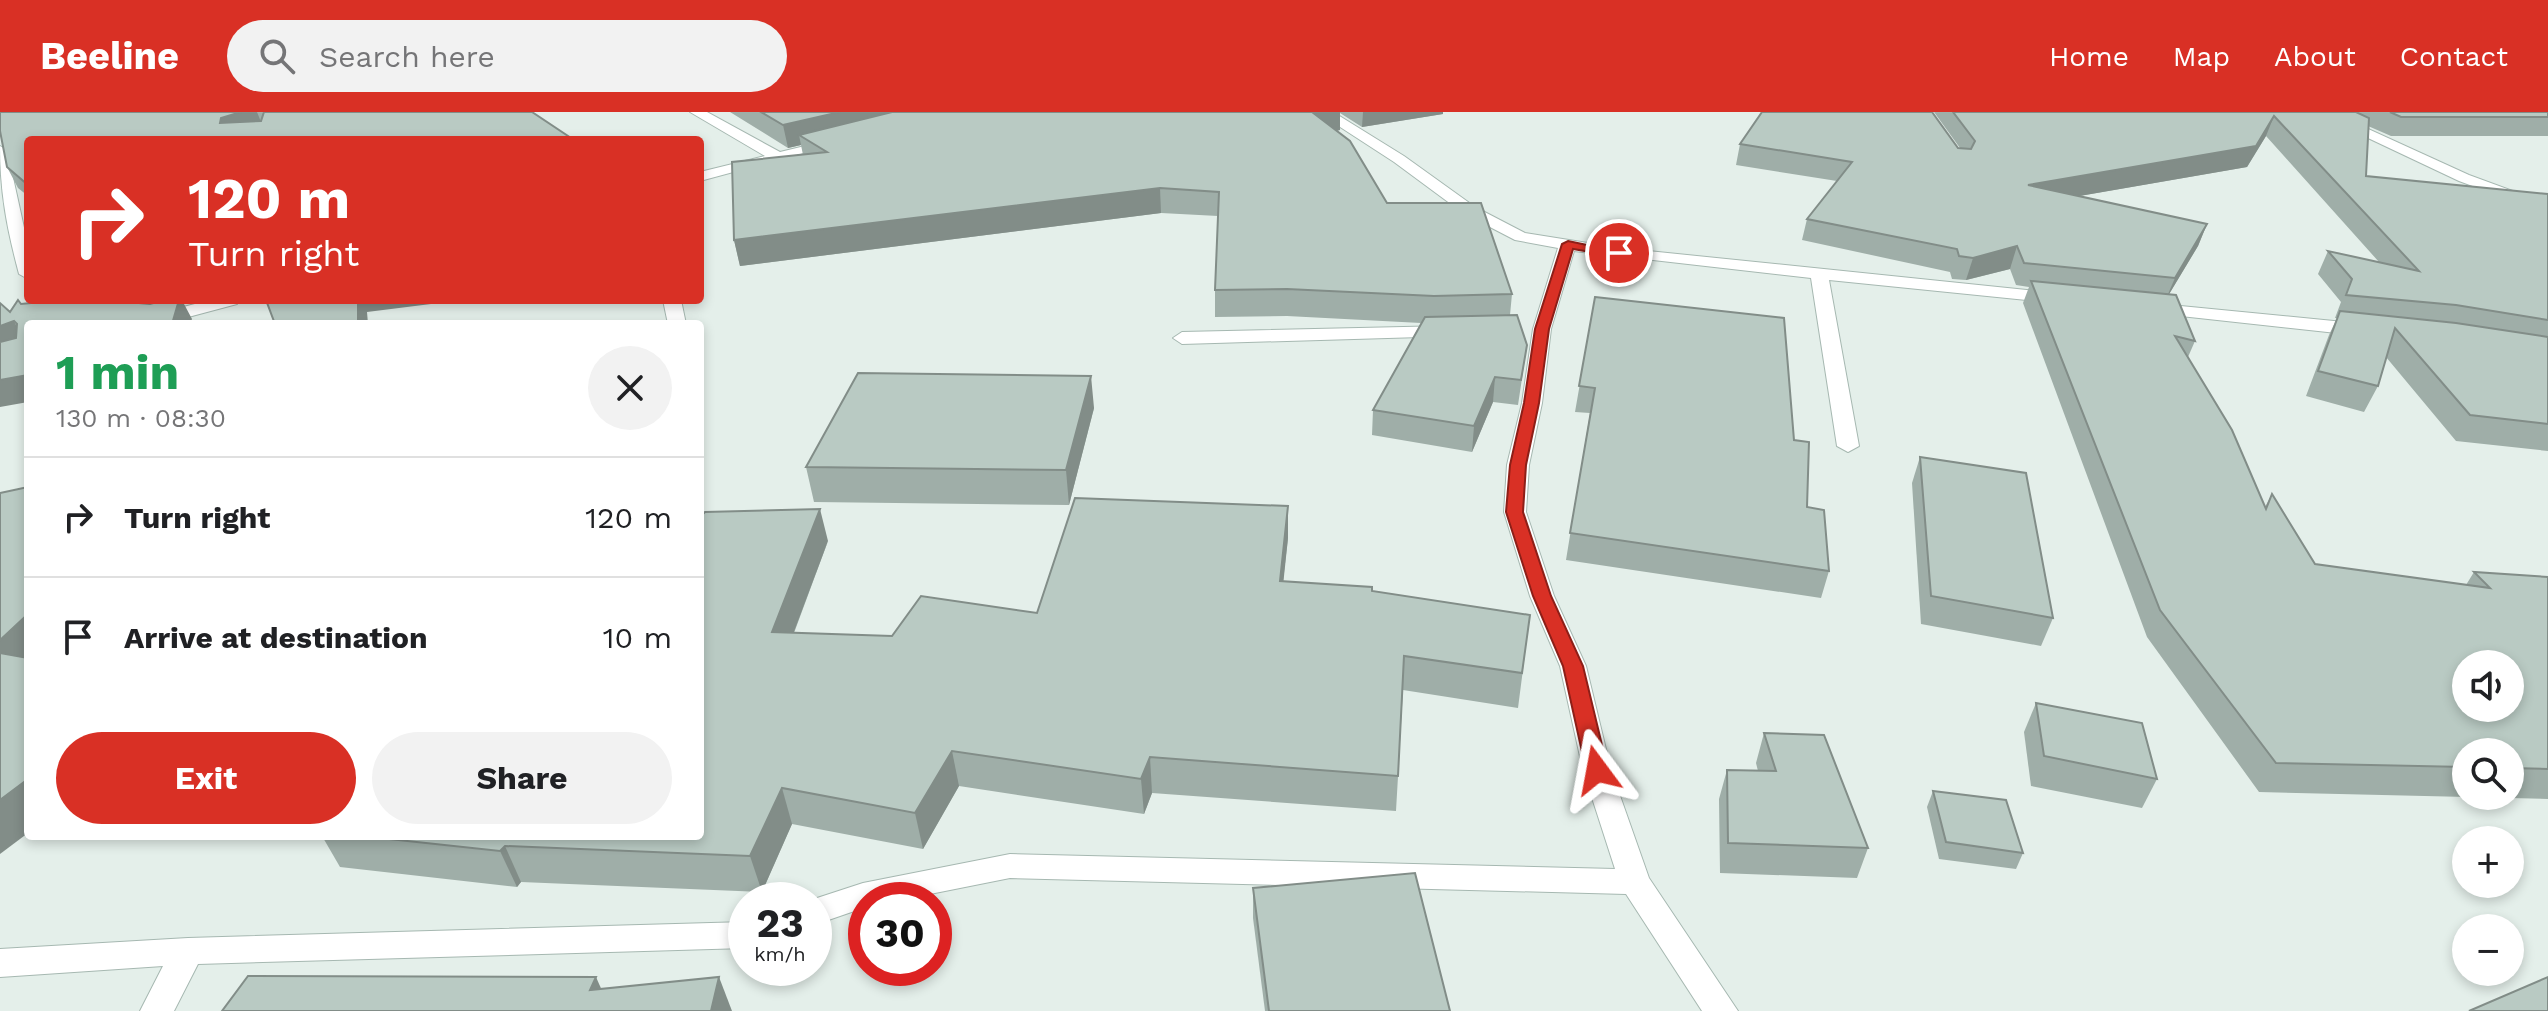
<!DOCTYPE html>
<meta charset="utf-8">
<style>
:root{--surface:#fff;--page:#f2f2f2;--text:#202124;--muted:#757577;--line:#e0e0e0;--accent:#d93025}
body{margin:0;font-family:"Work Sans",sans-serif;background:var(--page);color:var(--text);height:100vh;display:flex;flex-direction:column;font-size:30px;white-space:nowrap}
*{box-sizing:border-box;margin:0}
p{font-size:26px;color:var(--muted)}
.icon{flex:none;width:44px;height:44px;fill:none;stroke:currentColor;stroke-width:2;stroke-linecap:round;stroke-linejoin:round}
.map{position:relative;flex:1;overflow:hidden}
.sheet{position:absolute;left:24px;top:208px;width:680px;height:520px;display:flex;flex-direction:column;background:var(--surface);border-radius:8px;box-shadow:0 4px 12px #0003}
.sheet>*{flex:none}
.top-card{position:absolute;left:24px;top:24px;width:680px;height:168px;border-radius:8px;box-shadow:0 4px 12px #0003;background:#d93025;color:#fff;overflow:hidden}
.tools{position:absolute;left:2452px;top:538px;display:grid;gap:16px}
.tools a{display:grid;place-items:center;width:72px;height:72px;border-radius:50%;background:var(--surface);box-shadow:0 4px 12px #0003;font-size:40px}
.speed{position:absolute;left:728px;top:770px;display:flex;gap:16px;font-size:40px;font-weight:700;text-align:center}
.speed>*{display:grid;place-content:center;width:104px;height:104px;border-radius:50%;background:var(--surface);box-shadow:0 4px 12px #0003;line-height:1}
.speed small{font-size:20px;font-weight:400}
.speed .limit{border:12px solid #d22;background:#fff;color:#111}
.pin{position:absolute;display:grid;place-items:center;width:68px;height:68px;color:#fff;margin:-34px;border:4px solid #fff;border-radius:50%;box-shadow:0 2px 8px #0007}
.me{position:absolute;width:88px;margin:-44px;rotate:347deg;stroke-linejoin:round;filter:drop-shadow(0 0 6px #0008)}
.turn{display:flex;align-items:center;gap:28px;height:168px;padding:0 32px;font-size:36px}
.turn .icon{width:104px;height:104px;stroke-width:2.5}
.turn b{display:block;font-size:56px;line-height:68px}
.round{display:grid;place-items:center;flex:none;width:84px;height:84px;border-radius:42px;background:var(--page)}
.overview{display:flex;align-items:center;justify-content:space-between;height:136px;padding:0 32px}
h1{font-size:48px;font-weight:700;line-height:60px;color:#1e9e55}
.button{display:flex;gap:16px;margin-top:auto;padding:16px 32px}
.button a{flex:1;height:92px;border-radius:48px;background:var(--accent);color:#fff;font-size:32px;font-weight:700;line-height:92px;text-align:center}
.button a+a{background:var(--page);color:var(--text)}
ul{padding:0;list-style:none}
li{display:flex;align-items:center;gap:24px;height:120px;padding:0 32px;border-top:2px solid var(--line)}
li div{flex:1}
li b{display:block;font-size:30px}
li em{font-style:normal}
header{display:flex;align-items:center;gap:48px;box-sizing:border-box;height:112px;padding:0 40px;background:var(--accent);color:#fff}
header strong{font-size:38px}
nav{display:flex;gap:44px;margin-inline-start:auto;font-size:28px}
.search{width:560px;height:72px;background:var(--page);display:flex;align-items:center;gap:20px;box-sizing:border-box;padding:0 28px;border-radius:44px;color:var(--muted);font-size:30px}
.map>svg:first-child{display:block}
</style>
<header>
<strong>Beeline</strong>
<div class="search"><svg class="icon" aria-label="search" viewBox="0 0 24 24"><circle cx="10" cy="10" r="6"/><path d="M15 15l6 6"/></svg>Search here</div>
<nav><a>Home</a><a>Map</a><a>About</a><a>Contact</a></nav>
</header>
<div class="map">
<svg width="2548" height="899" viewBox="0 0 2548 899">
<rect width="100%" height="100%" fill="#e4efea"/>
<g fill="none" stroke-linecap="round" stroke-linejoin="round">
<defs>
<g id="minor">
<path d="M690 0H707L780 40 834 27 841 31 700 69V60L765 44Z"/>
<path d="M1317 0H1333L1404 44 1475 95 1525 121 1619 136 2057 181 2066 186 2057 191 1829 168 1859 334 1848 340 1837 334 1811 166 1574 139 1551 217 1542 291 1529 353 1526 400 1554 484 1586 554 1611 658 1649 766 1738 899H1702L1626 782 1010 766 900 788H866V795L814 813V788H811L863 771 1010 742 1615 757 1583 658 1560 554 1530 484 1504 400 1507 353 1522 291 1533 217 1558 136 1515 128 1463 101 1394 50Z"/>
<path d="M2313 0H2331L2469 63 2548 92V102L2459 69Z"/>
<path d="M0 34 7 38 28 134V167L19 162C7 117 0 81 0 34Z"/>
<path d="M210 188H240L237 192 162 212H132L134 208Z"/>
<path d="M663 188H681L686 212H668Z"/>
<path d="M2150 191 2364 212 2373 218 2364 224 2144 200 2141 196Z"/>
<path d="M1448 214 1455 216 1457 220 1455 224 1182 232 1173 226 1182 220Z"/>
<path d="M746 810V836L198 852 174 899H140L163 854 0 865V837L188 826Z"/>
</g>
</defs>
<use href="#minor" stroke="#a6b8b1" stroke-width="2"/>
<use href="#minor" fill="#fff" fill-rule="evenodd"/>
</g>
<g fill="#9faea8" fill-rule="evenodd">
<path d="M0 0H532L28 28V84L18 76 7 55Z"/>
<path d="M730 0H1443V2L1362 15 1340 1V18L1337 19 1387 91 1512 182 1510 203 1527 233 1518 293 1493 290 1472 340 1372 323 1373 298 1421 211 1287 204 1215 205V178L1218 104 1161 101 740 154 734 128 803 43 801 33 788 36Z"/>
<path d="M1934 0H2548V24H2391L2368 14 2366 64 2548 82V339L2456 329 2386 245 2378 274 2364 300 2306 284 2329 223 2337 206H2335L2341 190 2318 162 2328 139 2379 150 2266 24 2247 55 2079 84 2207 112 2198 134 2169 182 2195 229 2188 245 2265 395 2272 382 2315 452 2466 473 2474 460 2548 465V687L2259 680 2147 525 2023 191 2029 175 2016 173 2010 157 1966 168 1952 167 1950 160 1802 128 1807 107 1837 69 1736 53 1740 32 1960 36ZM2466 640H2510V684H2466Z"/>
<path d="M1595 185 1794 328 1807 395 1829 459 1821 486 1566 448 1590 301 1575 300Z"/>
<path d="M1094 296 1069 393 814 390 806 355Z"/>
<path d="M1920 345 2053 506 2041 534 1921 512 1912 371Z"/>
<path d="M1288 426 1283 469 1372 479 1530 503 1518 596 1403 578 1396 699 1152 681 1144 702 959 674 923 737 792 712 762 780 521 770 517 775 340 755 322 724H700L828 429 794 521 892 524 1037 501Z"/>
<path d="M2036 591 2157 667 2142 696 2031 674 2024 620Z"/>
<path d="M1764 621 1868 736 1857 766 1720 761 1719 687 1727 658 1758 659 1756 651Z"/>
<path d="M1933 679 2023 741 2016 757 1939 747 1927 695Z"/>
<path d="M1253 776 1450 899H1265L1253 806Z"/>
</g>
<g fill="#828d88">
<path d="M241 0H257L263 15 220 11 221 6Z"/>
<path d="M840 0H935L799 23 801 33 788 36 783 13Z"/>
<path d="M1312 0H1340V18L1312 23Z"/>
<path d="M1363 0H1443V2L1362 15Z"/>
<path d="M2274 4 2266 24 2247 55 2022 94 2028 73Z"/>
<path d="M1160 76 1161 101 740 154 734 128Z"/>
<path d="M2207 112 2198 134 2165 189 2175 166Z"/>
<path d="M2017 134 2010 157 1966 168 1973 146Z"/>
<path d="M117 188H197L184 192 192 207 190 212H172L117 189Z"/>
<path d="M358 188H463L367 200 368 212H358Z"/>
<path d="M14 209 27 233 0 242V214Z"/>
<path d="M28 263V290L0 295V268Z"/>
<path d="M1091 264 1094 296 1069 393 1066 358Z"/>
<path d="M1495 265 1493 290 1472 340 1474 314Z"/>
<path d="M1288 394V426L1280 502V469Z"/>
<path d="M820 397 828 429 781 554 772 520Z"/>
<path d="M28 502V556L0 555V528Z"/>
<path d="M952 639 959 674 923 737 915 701Z"/>
<path d="M1150 645 1152 681 1144 702 1141 667Z"/>
<path d="M28 667V721L0 742V688Z"/>
<path d="M782 676 792 712 762 780 750 744Z"/>
<path d="M505 734 521 770 517 775 500 739Z"/>
<path d="M596 865 611 899 590 878Z"/>
<path d="M719 865 732 899H711Z"/>
</g>
<g fill="#b9cac3" stroke="#828d88" stroke-width="2" fill-rule="evenodd">
<path d="M0 0H241L221 6 220 11 261 9 264 0H532L574 28H28V73L7 55 0 19Z"/>
<path d="M761 0H840L783 13Z"/>
<path d="M892 0H1314H1312L1350 29 1387 91H1481L1512 182 1434 184 1287 177 1215 178 1219 80 1160 76 734 128 732 50 827 40 799 23Z"/>
<path d="M1762 0H1932L1958 36 1971 37 1975 29 1953 0H2356L2369 6 2366 64 2548 82V208L2456 193 2346 183 2352 167 2328 139 2419 159 2274 4 2256 34 2028 73 2207 112 2175 166 2024 151 2017 134 1973 146 1959 144 1957 137 1807 107 1852 50 1740 32Z"/>
<path d="M2390 0H2548V5H2401Z"/>
<path d="M2031 169 2176 183 2195 229 2175 224 2232 318 2266 397 2272 382 2315 452 2490 476 2474 460 2548 465V657L2510 656V640H2466V655L2276 651 2160 498ZM2466 552H2510V596H2466Z"/>
<path d="M1595 185 1784 206 1794 328 1809 330 1807 395 1824 398 1829 459 1570 421 1595 276 1579 274Z"/>
<path d="M18 188 21 192 41 190V188H117V189L150 192 164 188H179L172 212H28V263L0 268V230L16 226 17 212 14 209 0 214V191L10 200Z"/>
<path d="M266 188H358V212H275Z"/>
<path d="M2340 199 2456 211 2548 225V312L2470 303 2395 216 2378 274 2318 259Z"/>
<path d="M1517 203 1527 233 1521 268 1495 265 1474 314 1373 298 1425 205Z"/>
<path d="M858 261 1091 264 1066 358 806 355Z"/>
<path d="M1920 345 2026 361 2053 506 1931 484Z"/>
<path d="M28 375V502L0 528V381Z"/>
<path d="M1075 386 1288 394 1280 469 1372 475V479L1530 503 1522 561 1404 544 1398 664 1150 645 1141 667 952 639 915 701 782 676 750 744 505 734 500 739 361 724H700V402H703L705 400 820 397 772 520 892 524 921 484 1037 501Z"/>
<path d="M0 541 28 546V667L0 688Z"/>
<path d="M2036 591 2142 611 2157 667 2044 644Z"/>
<path d="M1764 621 1824 623 1868 736 1728 731 1727 658 1776 659Z"/>
<path d="M1933 679 2006 688 2023 741 1946 730Z"/>
<path d="M1415 761 1450 899H1269L1253 776Z"/>
<path d="M248 864 596 865 590 878 719 865 711 899H222Z"/>
<path d="M2548 865V899H2469Z"/>
</g>
<path fill="#d93025" stroke="#8d1f18" stroke-width="2" d="M1568 129 1625 141 1619 145 1573 137 1549 217 1539 291 1526 353 1523 400 1551 484 1583 554 1608 658 1605 664H1590L1586 658 1563 554 1533 484 1506 400 1510 353 1524 291 1535 217 1562 132Z"/>
</svg>
<div class="tools">
<a><svg class="icon" aria-label="sound" viewBox="0 0 24 24"><path d="M4 9h4l5-4v14l-5-4H4zM17 9q2 3 0 6"/></svg></a>
<a><svg class="icon" aria-label="search" viewBox="0 0 24 24"><circle cx="10" cy="10" r="6"/><path d="M15 15l6 6"/></svg></a>
<a>+</a>
<a>−</a>
</div>
<div class="speed"><div>23<small>km/h</small></div><div class="limit">30</div></div>
<div class="pin" style="left:1619px;top:141px;background:#d93025"><svg class="icon" aria-label="arrive" viewBox="0 0 24 24"><path d="M6 21V4h12l-3 4 3 4H6"/></svg></div>
<svg class="me" style="left:1597px;top:658px" viewBox="-20 -20 40 40"><path d="M0-17L14 15 0 8-14 15z" fill="#d93025" stroke="#fff" stroke-width="4"/></svg>
<div class="top-card">
<div class="turn"><svg class="icon" aria-label="right" viewBox="0 0 24 24"><path d="M7 20v-9h11M14 6l5 5-5 5"/></svg><div><b>120 m</b>Turn right</div></div>
</div>
<section class="sheet">
<div class="overview"><div><h1>1 min</h1><p>130 m · 08:30</p></div><a class="round"><svg class="icon" aria-label="close" viewBox="0 0 24 24"><path d="M6 6l12 12M18 6L6 18"/></svg></a></div>
<ul>
<li><svg class="icon" aria-label="right" viewBox="0 0 24 24"><path d="M7 20v-9h11M14 6l5 5-5 5"/></svg><div><b>Turn right</b></div><em>120 m</em></li>
<li><svg class="icon" aria-label="arrive" viewBox="0 0 24 24"><path d="M6 21V4h12l-3 4 3 4H6"/></svg><div><b>Arrive at destination</b></div><em>10 m</em></li>
</ul>
<div class="button"><a>Exit</a><a>Share</a></div>
</section>
</div>
